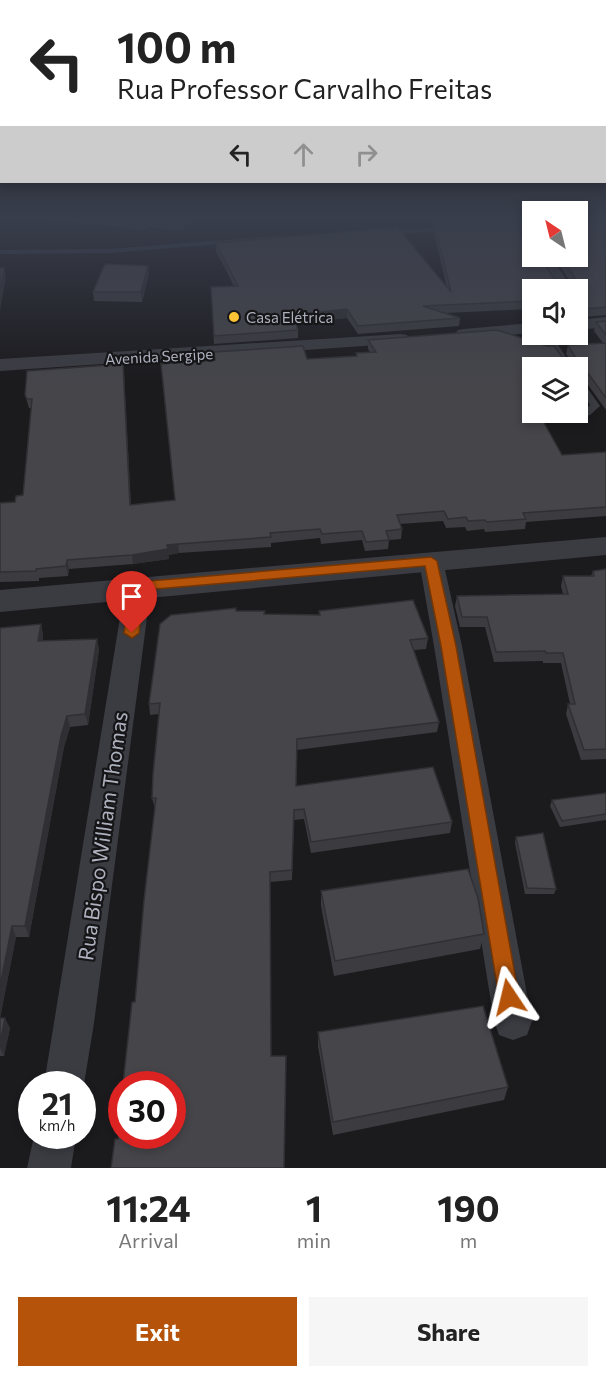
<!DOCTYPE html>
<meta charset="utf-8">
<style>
:root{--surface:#fff;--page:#f6f6f6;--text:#222;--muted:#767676;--accent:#b45309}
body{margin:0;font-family:Commissioner,sans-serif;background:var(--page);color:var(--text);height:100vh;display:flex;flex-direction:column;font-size:22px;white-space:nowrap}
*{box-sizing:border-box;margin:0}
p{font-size:20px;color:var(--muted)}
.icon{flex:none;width:33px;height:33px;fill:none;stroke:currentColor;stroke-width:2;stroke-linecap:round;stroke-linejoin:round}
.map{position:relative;height:1168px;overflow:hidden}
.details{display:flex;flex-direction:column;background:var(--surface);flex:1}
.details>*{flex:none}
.guide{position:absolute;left:0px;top:0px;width:606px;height:183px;box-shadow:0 3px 9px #0003;background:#fff;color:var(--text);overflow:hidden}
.needle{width:39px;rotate:325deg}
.buttons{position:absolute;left:522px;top:201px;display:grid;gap:12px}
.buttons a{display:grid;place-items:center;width:66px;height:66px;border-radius:0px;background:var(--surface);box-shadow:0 3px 9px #0003;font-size:30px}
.speed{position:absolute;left:18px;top:1071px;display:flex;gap:12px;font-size:30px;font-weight:700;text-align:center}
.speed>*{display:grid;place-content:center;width:78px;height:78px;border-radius:50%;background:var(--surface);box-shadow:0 3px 9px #0003;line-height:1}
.speed small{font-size:15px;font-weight:400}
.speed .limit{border:9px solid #d22;background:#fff;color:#111}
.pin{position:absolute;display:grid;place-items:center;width:51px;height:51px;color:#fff;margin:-62px -26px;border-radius:50% 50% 50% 0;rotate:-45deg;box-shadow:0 0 6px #0007}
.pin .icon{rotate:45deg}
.me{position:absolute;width:66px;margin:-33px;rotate:350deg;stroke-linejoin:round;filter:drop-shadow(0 0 4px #0008)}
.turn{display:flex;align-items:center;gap:21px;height:126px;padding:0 18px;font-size:27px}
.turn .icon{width:78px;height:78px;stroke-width:2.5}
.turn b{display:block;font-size:42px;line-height:51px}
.lanes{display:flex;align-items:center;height:57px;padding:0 18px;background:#0003;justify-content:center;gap:30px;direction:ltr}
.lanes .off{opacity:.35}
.eta{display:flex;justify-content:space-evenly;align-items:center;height:102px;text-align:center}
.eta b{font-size:36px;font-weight:700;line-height:42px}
.primary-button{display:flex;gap:12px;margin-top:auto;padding:12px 18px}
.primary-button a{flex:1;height:69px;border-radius:0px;background:var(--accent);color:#fff;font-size:24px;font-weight:700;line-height:69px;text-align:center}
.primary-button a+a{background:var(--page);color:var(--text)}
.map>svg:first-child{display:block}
</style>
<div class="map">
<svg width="606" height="1168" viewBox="0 0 606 1168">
<rect width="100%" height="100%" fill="#1b1a1d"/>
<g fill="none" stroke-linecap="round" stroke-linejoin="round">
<g fill="#2f3942" fill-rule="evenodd">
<path d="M444 228 447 230 446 231 389 234 386 232 389 230Z"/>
<path d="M289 235 292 237 291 238 110 253 0 254V250L110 249Z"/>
</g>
<g fill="#3b3c42" fill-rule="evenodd">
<path d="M542 334H551L573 368H564Z"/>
<path d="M578 378 581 379 600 406 590 415 561 419V415L584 411 590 405 578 387Z"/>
</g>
<g fill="#3b3c42" fill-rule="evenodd">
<path d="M519 218H532V247L527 246 518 233Z"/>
<path d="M535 256H550L574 290H557Z"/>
<path d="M606 317V327L578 330V320Z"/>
<path d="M532 323V333L464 339 458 338 455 334 458 330 464 329Z"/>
<path d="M401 334 407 335 410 339 407 343 0 371V359Z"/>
<path d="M431 553 440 555 443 561 462 646 532 1021 527 1035 513 1040 499 1035 494 1021 434 646 419 561 422 555Z"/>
<path d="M138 579 147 581 151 587 94 1023 84 1084 82 1088V1084H44L125 587 129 581Z"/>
<path d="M34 1136H76L71 1168H27Z"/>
</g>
<path fill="#3b3c42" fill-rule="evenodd" d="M606 537V555L0 612V590Z"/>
</g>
<g fill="#3b3b40">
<path d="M40 218H192L182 230 147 227V230Z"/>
<path d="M433 218H518L517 227 532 256 557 283 572 284 553 256H578L606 218V315L583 317 578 310V290H532V309L445 313 460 318 459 326 358 334 347 318 295 323 298 330V338L214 344 211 287 234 286 216 251V243L447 288 432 224Z"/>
<path d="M148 266 149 274 142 302 94 301 93 292Z"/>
<path d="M606 321V410L583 378 579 376 578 378 587 392 585 401 578 402V368H532V412L562 455 606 452V516L526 522 525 529 485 532 484 529 467 531 465 527 446 528 443 521 400 524 402 529 401 539 389 540 388 549 365 551 362 540 321 544 320 538 271 543V547L179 553 168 555 169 559 133 564 69 569 68 576 39 578V581L0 582V503L15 502 23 495 31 408H29L25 395 124 373 131 505 175 500 307 359 356 356V353L370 352 368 349V340L566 362 571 361 566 354 568 345 603 343 594 331 596 322Z"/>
<path d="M606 569V759L581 760 566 714 568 704H570L561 663H543V661L494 662 485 627H460L455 606 457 596 563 594 561 586 563 576H591L593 571Z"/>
<path d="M237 611 265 614 319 615V611L428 638 426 649 414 650 439 722 437 732 297 750 296 786 452 822 450 833 311 853 304 819 294 820 292 880 270 882 118 1139 135 1002 155 809 152 798 159 714 150 715 149 704Z"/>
<path d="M41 624 43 635 42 641 97 639 99 650 88 725 70 727 64 747 29 937H16L0 1018 10 1028 4 1056H0V628Z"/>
<path d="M606 793V820L560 827 550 806 552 800Z"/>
<path d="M516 837 556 889 554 894H525L515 843Z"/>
<path d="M321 891 484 934 480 949 334 976 321 906Z"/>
<path d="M318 1032 508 1087 504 1100 333 1135 318 1046Z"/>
</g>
<g fill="#303034">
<path d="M187 218H192L182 230V224Z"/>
<path d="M148 266 149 274 142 302 141 292Z"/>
<path d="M4 268 6 276 0 311V292Z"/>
<path d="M347 309V318L293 323V315Z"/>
<path d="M123 364 124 373 131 514 130 505Z"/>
<path d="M178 544 179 553 168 555 167 545Z"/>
<path d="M168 549 169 559 133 564 132 555Z"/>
<path d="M67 560 69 569 68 576 66 566Z"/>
<path d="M41 624 43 635 41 653 38 641Z"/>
<path d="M97 639 99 650 88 725 85 714Z"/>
<path d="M67 716 70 727 64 747 29 937 25 926 61 736Z"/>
<path d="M12 926 16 937 0 1018V986Z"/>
<path d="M5 1018 10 1028 4 1056 0 1048V1043Z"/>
</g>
<g fill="#45454a" stroke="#303034" stroke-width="1.5">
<path d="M95 218H187L182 224 146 221V224Z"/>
<path d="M433 218H518L517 227 526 240 532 241V256H539L557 283 577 284V281L560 256H578V218H606V307L585 309 578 300V290H532V301L423 306 460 318 358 326 347 309 293 315 298 330 214 336 211 287 238 286 216 243 397 227 451 292Z"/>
<path d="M105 264 148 266 141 292H93Z"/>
<path d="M0 268H4L0 292Z"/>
<path d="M606 321V335L596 322Z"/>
<path d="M497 330 547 346H554L566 362 577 360 568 345 606 343V398L585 369 581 367 578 369V378L587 392 578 393V368H532V412H538L562 455 606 452V507L523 513 526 519 487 522 485 520 468 521 466 517 448 519 444 511 397 515 402 529 386 531 389 540 366 542 362 531 322 534 320 529 270 533 271 537 178 544 167 545 168 549 132 555 67 560 66 566 36 569V571L0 572V503L15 502 16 496 23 495 32 399H27L25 395 27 371 123 364 130 505 175 500 161 364 215 360 214 352 303 346 307 359 357 356 356 353 376 352 368 340Z"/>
<path d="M606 569V749L584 750 568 704H575L563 653H546L545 651 496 652 487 617H462L457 596 568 594 563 576H594L593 571Z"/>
<path d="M413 600 428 638 410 640 439 722 297 739 296 786 433 767 452 822 311 842 304 809 294 810 292 870 270 872 271 1056H286L284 1168H111L115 1139H118L122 1103V1136H172V1084H123L132 1002H135L144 900 156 798H152L153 774 160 703 149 704 160 624 171 615 209 611 236 608V611H265L264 614 320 615 319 611Z"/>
<path d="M41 624 38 641 97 639 85 714 67 716 61 736 25 926H12L0 986V628Z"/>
<path d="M606 793V814L562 821 552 800Z"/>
<path d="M543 833 556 889 527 888 516 837Z"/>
<path d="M468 869 478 898 484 934 335 961 321 891Z"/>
<path d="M483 1006 508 1087 333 1122 318 1032Z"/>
<path d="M0 1018H5L0 1043Z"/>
</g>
<linearGradient id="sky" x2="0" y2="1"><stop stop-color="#0f0e10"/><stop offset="0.57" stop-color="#393e4c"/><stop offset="1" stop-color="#393e4c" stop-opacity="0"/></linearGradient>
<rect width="606" height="382" fill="url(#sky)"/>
<path fill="#b45309" stroke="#753606" stroke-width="1.5" d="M431 557 437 561 456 646 519 997 516 1004 509 1007 502 1004 499 997 441 646 425 566 144 590 139 633 132 638 124 633 131 586 138 582Z"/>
<circle fill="#fbc335" stroke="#161518" stroke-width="2" cx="234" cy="317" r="6"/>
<g text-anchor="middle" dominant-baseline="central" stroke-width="4.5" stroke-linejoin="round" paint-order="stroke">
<g font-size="15" fill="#adb1bd" stroke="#161518" text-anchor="start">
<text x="246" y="317">Casa Elétrica</text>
</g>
<g font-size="15" fill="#adb1bd" stroke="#161518">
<text transform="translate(159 356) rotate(-3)">Avenida Sergipe</text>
</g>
<g font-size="21" fill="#adb1bd" stroke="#161518">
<text transform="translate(102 836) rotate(-82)">Rua Bispo William Thomas</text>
</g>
</g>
</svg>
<div class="buttons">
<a><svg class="needle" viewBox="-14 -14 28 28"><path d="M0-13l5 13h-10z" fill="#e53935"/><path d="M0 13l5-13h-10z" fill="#767676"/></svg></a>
<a><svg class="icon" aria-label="sound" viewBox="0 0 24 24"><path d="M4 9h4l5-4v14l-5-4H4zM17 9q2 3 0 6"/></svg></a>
<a><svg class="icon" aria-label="layers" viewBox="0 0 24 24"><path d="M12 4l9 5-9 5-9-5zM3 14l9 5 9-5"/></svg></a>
</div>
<div class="speed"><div>21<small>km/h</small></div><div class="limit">30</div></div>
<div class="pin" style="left:132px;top:633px;background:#d93025"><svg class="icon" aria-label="arrive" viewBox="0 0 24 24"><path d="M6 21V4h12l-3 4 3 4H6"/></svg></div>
<svg class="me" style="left:509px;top:997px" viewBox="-20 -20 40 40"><path d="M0-17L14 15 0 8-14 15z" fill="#b45309" stroke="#fff" stroke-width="4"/></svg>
<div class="guide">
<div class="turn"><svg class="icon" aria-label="left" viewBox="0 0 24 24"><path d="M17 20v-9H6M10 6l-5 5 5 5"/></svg><div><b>100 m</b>Rua Professor Carvalho Freitas</div></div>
<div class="lanes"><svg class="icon" aria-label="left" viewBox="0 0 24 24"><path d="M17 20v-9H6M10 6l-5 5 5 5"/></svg><svg class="icon off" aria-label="ahead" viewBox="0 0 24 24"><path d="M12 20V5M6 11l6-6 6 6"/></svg><svg class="icon off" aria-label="right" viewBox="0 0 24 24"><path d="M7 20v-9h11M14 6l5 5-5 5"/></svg></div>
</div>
</div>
<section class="details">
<div class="eta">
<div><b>11:24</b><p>Arrival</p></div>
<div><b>1</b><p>min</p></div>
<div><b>190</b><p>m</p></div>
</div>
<div class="primary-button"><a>Exit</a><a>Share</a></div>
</section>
